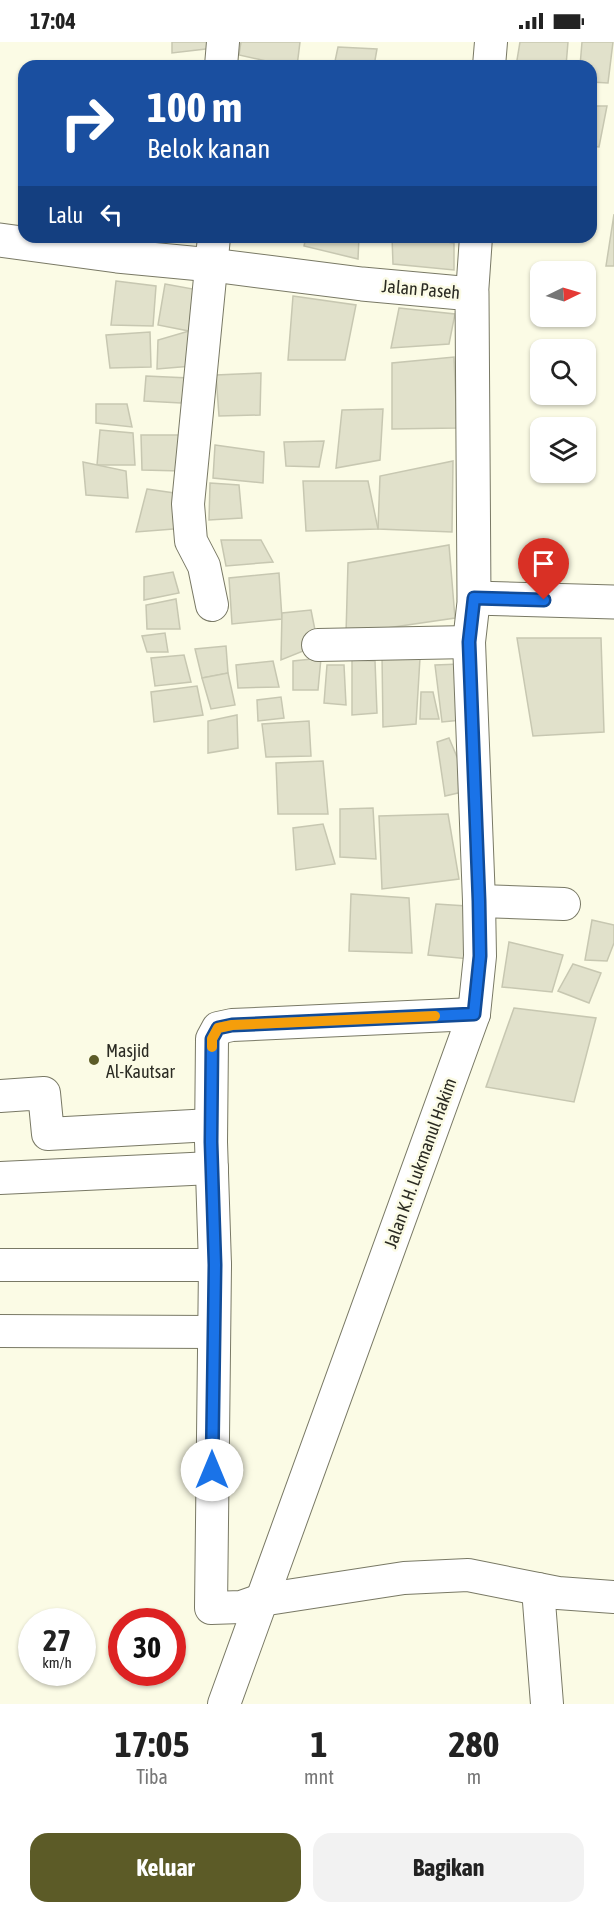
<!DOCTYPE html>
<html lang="id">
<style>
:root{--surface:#fff;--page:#f2f2f2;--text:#222;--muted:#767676;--accent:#5c5b27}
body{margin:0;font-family:"Asap Condensed",sans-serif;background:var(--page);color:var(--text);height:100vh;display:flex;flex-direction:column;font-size:22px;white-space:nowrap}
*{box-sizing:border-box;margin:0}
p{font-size:20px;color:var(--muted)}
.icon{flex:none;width:33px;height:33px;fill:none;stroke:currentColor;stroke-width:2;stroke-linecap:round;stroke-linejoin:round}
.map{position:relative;height:1662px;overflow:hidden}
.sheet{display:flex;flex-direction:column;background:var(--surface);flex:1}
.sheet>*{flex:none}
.guide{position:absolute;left:18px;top:18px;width:579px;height:183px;border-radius:18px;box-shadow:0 2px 4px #0004;background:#1a4fa0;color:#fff;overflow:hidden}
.needle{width:39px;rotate:85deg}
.tools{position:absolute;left:530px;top:219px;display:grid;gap:12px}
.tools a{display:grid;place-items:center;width:66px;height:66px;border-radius:12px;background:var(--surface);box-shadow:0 2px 4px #0004;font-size:30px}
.speed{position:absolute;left:18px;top:1566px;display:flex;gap:12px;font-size:30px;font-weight:700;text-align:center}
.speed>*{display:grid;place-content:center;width:78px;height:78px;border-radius:50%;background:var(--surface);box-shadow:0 2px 4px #0004;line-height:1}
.speed small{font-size:15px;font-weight:400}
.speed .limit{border:9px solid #d22;background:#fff;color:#111}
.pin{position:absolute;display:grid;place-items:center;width:51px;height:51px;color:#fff;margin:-62px -26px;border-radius:50% 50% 50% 0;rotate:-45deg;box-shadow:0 0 6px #0007}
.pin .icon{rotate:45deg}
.me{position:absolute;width:66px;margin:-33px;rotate:0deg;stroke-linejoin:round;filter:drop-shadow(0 0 4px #0008)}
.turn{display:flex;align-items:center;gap:21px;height:126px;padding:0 30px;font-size:27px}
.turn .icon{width:78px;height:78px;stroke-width:2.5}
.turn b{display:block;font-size:42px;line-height:51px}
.then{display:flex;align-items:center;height:57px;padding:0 30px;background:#0003;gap:12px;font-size:22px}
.eta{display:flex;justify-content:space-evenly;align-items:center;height:102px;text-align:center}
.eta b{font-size:36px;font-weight:700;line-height:42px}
.primary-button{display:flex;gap:12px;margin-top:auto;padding:12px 30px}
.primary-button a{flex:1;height:69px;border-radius:18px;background:var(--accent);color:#fff;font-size:24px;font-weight:700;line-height:69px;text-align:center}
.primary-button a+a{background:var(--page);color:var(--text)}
.status{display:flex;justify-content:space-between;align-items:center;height:42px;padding:0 30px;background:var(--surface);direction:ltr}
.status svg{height:16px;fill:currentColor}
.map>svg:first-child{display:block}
</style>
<div class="status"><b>17:04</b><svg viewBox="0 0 49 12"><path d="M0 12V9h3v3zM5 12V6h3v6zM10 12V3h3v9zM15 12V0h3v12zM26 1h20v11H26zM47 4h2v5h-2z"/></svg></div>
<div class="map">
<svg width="614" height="1662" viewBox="0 0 614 1662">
<rect width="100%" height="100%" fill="#fbfbe5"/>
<g fill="#e1e1cb" stroke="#c7c7b1" stroke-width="1.5">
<path d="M172 0H213L214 6 172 11Z"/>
<path d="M241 0H300L297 24H289L239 13Z"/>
<path d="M520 0H568L566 24H516Z"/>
<path d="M582 0H613L608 41 591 40V24H580Z"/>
<path d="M338 5 377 7 374 24H334Z"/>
<path d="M410 19 460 22 461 24H410Z"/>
<path d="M591 64H607L599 105 591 104Z"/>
<path d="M614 172V224H606Z"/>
<path d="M306 195H359L358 217 304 204Z"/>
<path d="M392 195H411L454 201V228L393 222Z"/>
<path d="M116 239 156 244 153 284 111 283Z"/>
<path d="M165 242 193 247 189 289 158 283Z"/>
<path d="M293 254 356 263 345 318H288Z"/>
<path d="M399 266 455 272 449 302 391 306Z"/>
<path d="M189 289 192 324 157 327 158 298Z"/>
<path d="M150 290 151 325 110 326 106 293Z"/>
<path d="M454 315 457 386 392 387V321Z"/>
<path d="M261 331 260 373 219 374 216 333Z"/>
<path d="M146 334 189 336 181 361 144 359Z"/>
<path d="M96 362H127L132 385 96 381Z"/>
<path d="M383 367 380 418 336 426 342 368Z"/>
<path d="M100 388 133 391 135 423H97Z"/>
<path d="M141 393H180L181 429 142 428Z"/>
<path d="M324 399 319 425 286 424 284 400Z"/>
<path d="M215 403 264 410 263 441 213 436Z"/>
<path d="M453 419 452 490 378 487 380 434Z"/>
<path d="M83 420 126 429 128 456 86 453Z"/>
<path d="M303 439H368L378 487 306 489Z"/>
<path d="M210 441 239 443 242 476 209 478Z"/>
<path d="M147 447 188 453 186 486 136 490Z"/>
<path d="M221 498H261L273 520 226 524Z"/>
<path d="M449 503 455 576 346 592 348 521Z"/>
<path d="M173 530 179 551 144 558V535Z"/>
<path d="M279 531 282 577 232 582 229 536Z"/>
<path d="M176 557 180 587H147L146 563Z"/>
<path d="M311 568 318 603 281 618 282 571Z"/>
<path d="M165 591 168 610H147L142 594Z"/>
<path d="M517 596H601L604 690 533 694Z"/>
<path d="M226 604 228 631 202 636 195 607Z"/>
<path d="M184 613 191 640 155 644 151 616Z"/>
<path d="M382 613 420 616 416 682 383 685Z"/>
<path d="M321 616 318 648H293V619Z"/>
<path d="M352 618 375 619 377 671 352 673Z"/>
<path d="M273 619 279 645 238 646 236 623Z"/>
<path d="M461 622 472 677 442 680 435 623Z"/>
<path d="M327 623H344L346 663 324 661Z"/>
<path d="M228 631 235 663 211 667 202 636Z"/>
<path d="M197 644 203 673 154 680 151 650Z"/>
<path d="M421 650H433L439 677H420Z"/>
<path d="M281 655 284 676 258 679 257 658Z"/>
<path d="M237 673 238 706 208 711V679Z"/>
<path d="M309 679 311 714 266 715 262 682Z"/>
<path d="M449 696 471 748 445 754 437 700Z"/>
<path d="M323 719 328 772H278L276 721Z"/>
<path d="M373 766 376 817 340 815V767Z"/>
<path d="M448 772 459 837 382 847 379 774Z"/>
<path d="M323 782 335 822 296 828 293 786Z"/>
<path d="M351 852 409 856 412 911 349 909Z"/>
<path d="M436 862 467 864 470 917 428 913Z"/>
<path d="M592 878 614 883V901L607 919 585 918Z"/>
<path d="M509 900 563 913 552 950 502 945Z"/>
<path d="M573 922 601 931 589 961 558 949Z"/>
<path d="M514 966 596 976 574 1060 486 1045Z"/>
</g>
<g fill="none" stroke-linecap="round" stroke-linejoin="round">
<defs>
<g id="minor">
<path d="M221 24 223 0"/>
<path d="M489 24 491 0"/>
<path d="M472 252 476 195"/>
<path d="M212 563 204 524 191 499 188 462 214 195"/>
<path d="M318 603 469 600"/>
<path d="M479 859 564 862"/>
<path d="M474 972 232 983 218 986 212 997 211 1100 215 1223 211 1566 241 1565 261 1558 404 1536 468 1533 558 1551 614 1555"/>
<path d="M0 1054 44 1051 48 1092 211 1083"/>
<path d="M0 1136 212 1126"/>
<path d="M0 1223H215"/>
<path d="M0 1289 214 1290"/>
<path d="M538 1547 547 1662"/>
<path d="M224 1662 474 972 480 914 479 859 469 600 474 556"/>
</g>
<path id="tertiary" d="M0 198 117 214 212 223 362 242 472 252 474 556 614 560"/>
</defs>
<use href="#minor" stroke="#797965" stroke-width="34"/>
<use href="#tertiary" stroke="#797965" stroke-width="35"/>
<use href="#minor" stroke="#fff" stroke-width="32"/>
<use href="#tertiary" stroke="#fff" stroke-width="33"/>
</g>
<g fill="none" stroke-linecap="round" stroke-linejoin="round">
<defs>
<path id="route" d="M212 1428 215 1223 211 1100 212 997 218 986 232 983 474 972 480 914 479 859 469 600 474 556 544 558"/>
</defs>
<use href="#route" stroke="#114b97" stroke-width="15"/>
<use href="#route" stroke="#1a73e8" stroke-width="10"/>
<path stroke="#f59e0b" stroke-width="10" d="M212 1005V997L218 986 232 983 435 974"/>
</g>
<circle fill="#5c5b27" stroke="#fbfbe5" stroke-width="2" cx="94" cy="1018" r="6"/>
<g text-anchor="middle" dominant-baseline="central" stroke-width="5" stroke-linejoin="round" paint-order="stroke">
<g font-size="18" fill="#2b2b23" stroke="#fbfbe5">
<text transform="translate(421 247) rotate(5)">Jalan Paseh</text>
<text transform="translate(420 1121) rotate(-70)">Jalan K.H. Lukmanul Hakim</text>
</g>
<g font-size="18" fill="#2b2b23" stroke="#fbfbe5" text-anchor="start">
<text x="106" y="1008">Masjid<tspan x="106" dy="21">Al-Kautsar</tspan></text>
</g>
</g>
</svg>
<div class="tools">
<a><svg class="needle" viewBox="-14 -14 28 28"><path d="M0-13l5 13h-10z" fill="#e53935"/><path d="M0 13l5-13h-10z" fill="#767676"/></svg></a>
<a><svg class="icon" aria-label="search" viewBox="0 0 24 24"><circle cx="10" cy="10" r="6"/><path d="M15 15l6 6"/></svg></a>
<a><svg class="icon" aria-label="layers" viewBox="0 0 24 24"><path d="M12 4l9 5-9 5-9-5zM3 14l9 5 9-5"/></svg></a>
</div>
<div class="speed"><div>27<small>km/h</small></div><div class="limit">30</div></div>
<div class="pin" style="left:544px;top:558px;background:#d93025"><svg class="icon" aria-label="arrive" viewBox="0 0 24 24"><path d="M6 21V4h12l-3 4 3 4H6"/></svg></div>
<svg class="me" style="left:212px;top:1428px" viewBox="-20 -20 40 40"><circle r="19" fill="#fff"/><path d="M0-13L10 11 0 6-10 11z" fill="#1a73e8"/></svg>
<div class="guide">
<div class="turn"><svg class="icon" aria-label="right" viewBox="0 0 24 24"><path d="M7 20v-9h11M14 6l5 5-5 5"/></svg><div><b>100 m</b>Belok kanan</div></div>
<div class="then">Lalu<svg class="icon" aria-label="left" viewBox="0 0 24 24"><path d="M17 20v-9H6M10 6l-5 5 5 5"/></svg></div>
</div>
</div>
<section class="sheet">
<div class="eta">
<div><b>17:05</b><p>Tiba</p></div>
<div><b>1</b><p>mnt</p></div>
<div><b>280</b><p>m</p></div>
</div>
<div class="primary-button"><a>Keluar</a><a>Bagikan</a></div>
</section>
